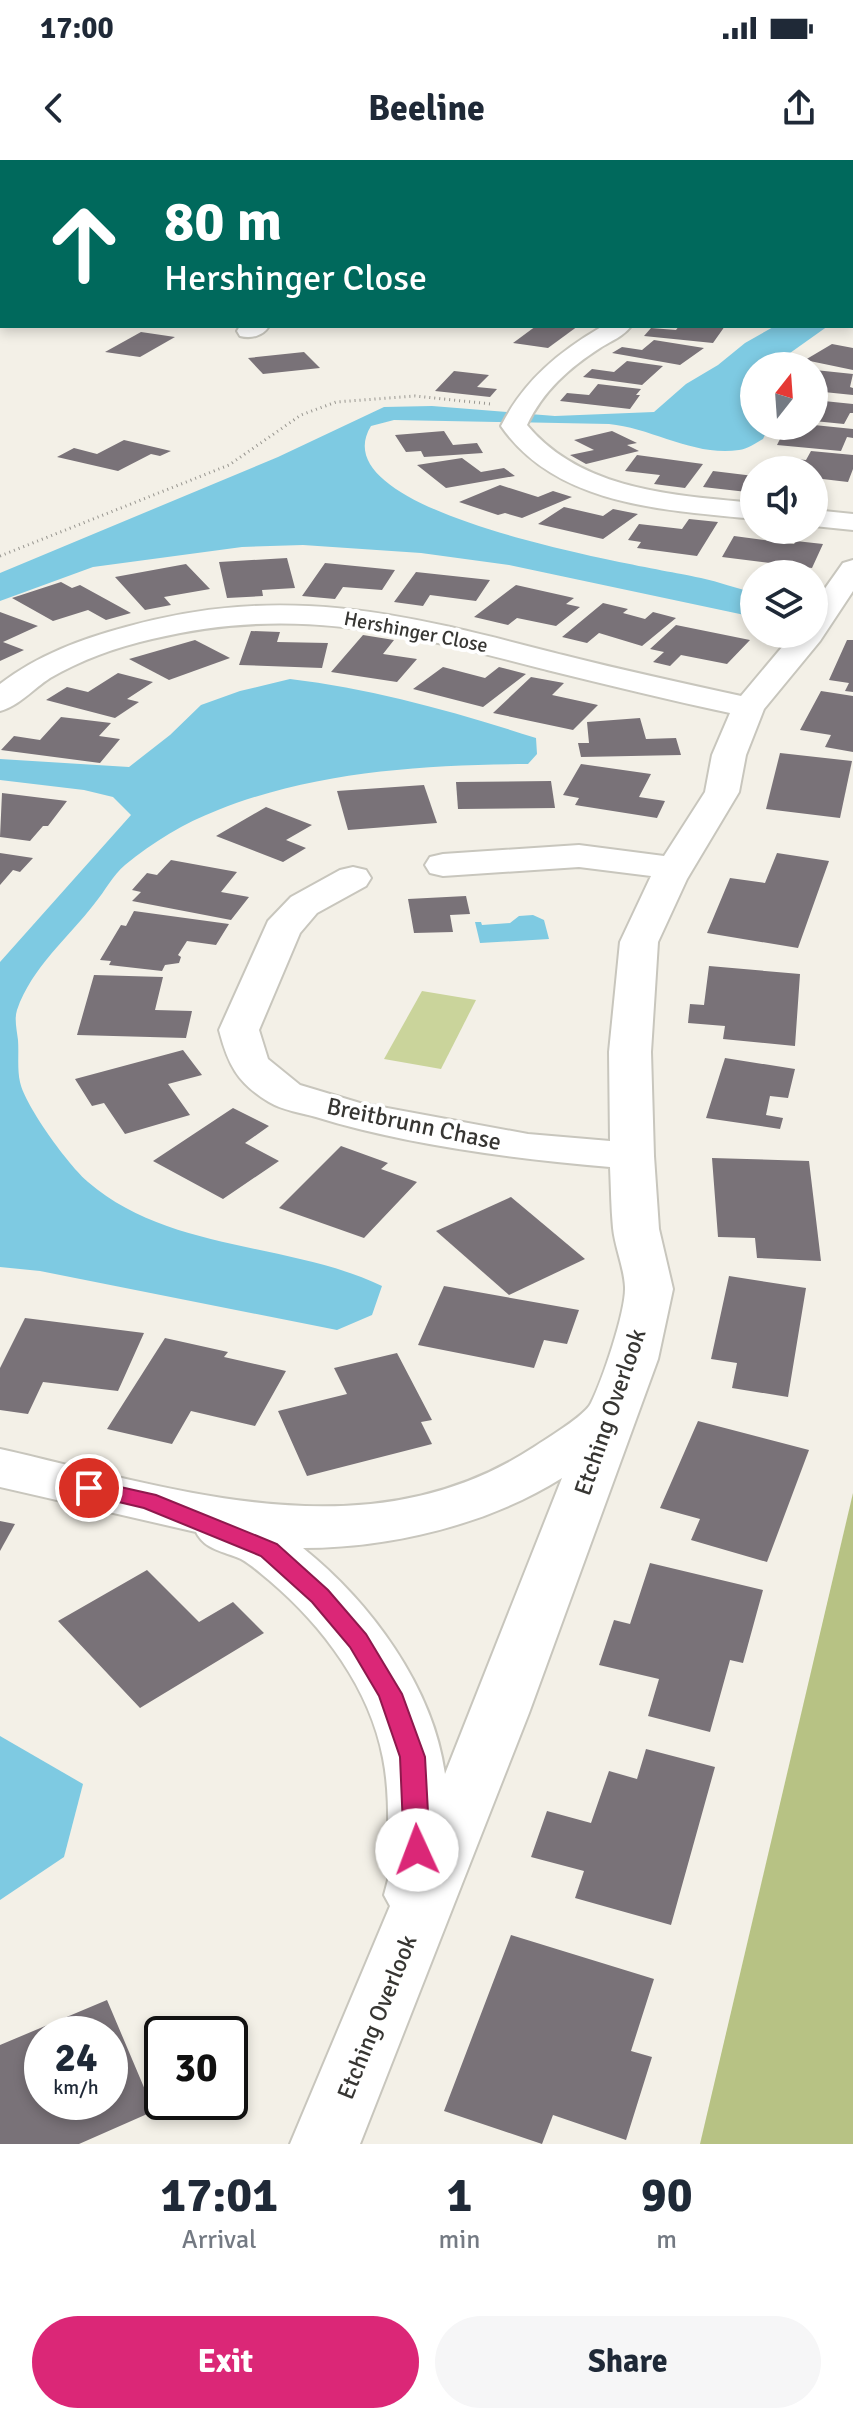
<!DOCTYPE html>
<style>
:root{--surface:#fff;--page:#f6f6f7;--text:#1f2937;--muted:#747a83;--accent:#db2777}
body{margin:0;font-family:Signika,sans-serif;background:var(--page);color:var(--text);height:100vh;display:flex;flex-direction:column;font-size:30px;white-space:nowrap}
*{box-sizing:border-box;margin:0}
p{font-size:26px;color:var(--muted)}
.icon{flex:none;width:44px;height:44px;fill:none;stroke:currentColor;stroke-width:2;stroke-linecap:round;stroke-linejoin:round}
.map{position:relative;height:1984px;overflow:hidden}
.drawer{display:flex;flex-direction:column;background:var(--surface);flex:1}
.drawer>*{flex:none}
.guide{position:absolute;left:0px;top:0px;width:854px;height:168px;box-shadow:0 4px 12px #0003;background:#00695c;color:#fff;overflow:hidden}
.needle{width:52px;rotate:17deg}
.tools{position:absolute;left:740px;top:192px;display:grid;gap:16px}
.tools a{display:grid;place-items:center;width:88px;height:88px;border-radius:50%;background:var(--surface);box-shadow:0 4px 12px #0003;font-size:40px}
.speed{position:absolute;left:24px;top:1856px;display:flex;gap:16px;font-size:40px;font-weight:700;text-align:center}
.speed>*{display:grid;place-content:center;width:104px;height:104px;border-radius:50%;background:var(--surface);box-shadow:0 4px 12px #0003;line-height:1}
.speed small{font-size:20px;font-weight:400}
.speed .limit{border:4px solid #111;border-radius:12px;background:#fff;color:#111}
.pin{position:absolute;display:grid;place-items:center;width:68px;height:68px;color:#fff;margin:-34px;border:4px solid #fff;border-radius:50%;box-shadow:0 2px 8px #0007}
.me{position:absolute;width:88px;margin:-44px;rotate:358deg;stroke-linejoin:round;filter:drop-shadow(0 0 6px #0008)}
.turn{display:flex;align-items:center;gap:28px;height:168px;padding:0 32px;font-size:36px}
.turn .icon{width:104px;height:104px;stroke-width:2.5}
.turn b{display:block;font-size:56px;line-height:68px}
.eta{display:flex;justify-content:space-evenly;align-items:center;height:136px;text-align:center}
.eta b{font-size:48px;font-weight:800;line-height:56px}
.cta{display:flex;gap:16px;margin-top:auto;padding:16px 32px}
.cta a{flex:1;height:92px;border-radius:48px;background:var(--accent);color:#fff;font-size:32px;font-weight:800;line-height:92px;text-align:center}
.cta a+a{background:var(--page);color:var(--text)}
.status{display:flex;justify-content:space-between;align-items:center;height:56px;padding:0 40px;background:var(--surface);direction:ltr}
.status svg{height:22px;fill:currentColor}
header{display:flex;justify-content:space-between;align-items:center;height:104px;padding:0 32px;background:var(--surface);font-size:36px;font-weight:800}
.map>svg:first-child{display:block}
</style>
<div class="status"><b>17:00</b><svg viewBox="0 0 49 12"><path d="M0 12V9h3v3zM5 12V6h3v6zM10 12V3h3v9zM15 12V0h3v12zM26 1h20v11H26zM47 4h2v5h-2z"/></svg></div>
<header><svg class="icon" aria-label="back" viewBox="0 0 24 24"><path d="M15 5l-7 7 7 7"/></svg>Beeline<svg class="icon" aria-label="share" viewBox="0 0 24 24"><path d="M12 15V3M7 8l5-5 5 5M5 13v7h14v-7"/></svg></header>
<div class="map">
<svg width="853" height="1984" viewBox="0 0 853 1984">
<rect width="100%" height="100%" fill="#f3f0e7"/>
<path fill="#cad49b" d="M422 831 476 840 441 909 384 899Z"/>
<path fill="#b7c284" d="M853 1333V1984H700Z"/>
<g fill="#7ecae2">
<path d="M775 166H828L790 193 785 206H754V266H769L763 279C756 283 747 289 739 290 695 297 652 268 609 264L394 260 371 266C315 356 652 407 701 418 719 422 736 428 754 433V457L509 405 421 393 303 385 242 387 93 407 0 441V413L278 297 384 247 432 246 555 256 654 252 686 224 718 205 745 183Z"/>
<path d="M290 519C374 529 455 552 536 578L537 594 528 604C424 605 316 611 218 650 184 663 153 682 125 705 113 715 105 731 95 743 68 778 32 807 17 850 14 859 17 871 18 880 19 894 17 909 20 922 25 946 69 1006 88 1022 169 1092 290 1082 382 1126L372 1155 337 1170 40 1111 0 1107V802L131 655 113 637 84 630 0 620V599L129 607 170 575 201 545 240 531Z"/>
<path d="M519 756 533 755 544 760 549 779 480 783 475 762H481L482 765 510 763Z"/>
<path d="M0 1576 83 1624 64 1697 0 1740Z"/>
</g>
<g fill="#797278" fill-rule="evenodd">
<path d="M536 166H578L548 188 513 183Z"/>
<path d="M679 166H725L713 183 644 176 651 168 676 170Z"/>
<path d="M141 172 175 177 140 197 105 192Z"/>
<path d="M654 180 704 188 680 205 612 193 622 187 642 190Z"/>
<path d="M832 184 853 188V210L805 200Z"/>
<path d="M304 192 320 208 263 214 248 198Z"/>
<path d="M627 201 663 206 642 225 583 217 592 209 614 212Z"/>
<path d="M815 210 853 214 850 227 853 228V235L814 231Z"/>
<path d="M454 211 489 215 477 227 497 229 490 237 435 231Z"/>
<path d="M598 224 641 229 636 235H640L630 249 560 241 567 233 589 235Z"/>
<path d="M814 240 853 244V253H850L844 264 814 261Z"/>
<path d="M814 265 853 269V278L847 277 841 291 777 285 781 277 796 278 799 272 788 271 790 266Z"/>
<path d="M444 271 453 285 477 283 483 293 424 297 421 291 406 292 395 275Z"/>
<path d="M612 271 637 283 627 285 639 291 586 304 570 295 594 290 574 280Z"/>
<path d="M124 280 171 291 160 296 151 294 118 311 57 297 74 288 97 294Z"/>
<path d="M811 291 853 295V309L848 322 814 318V310L778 309 784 298 806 300Z"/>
<path d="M637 295 703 304 685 328 654 324 660 315 625 311Z"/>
<path d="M462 298 481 312 504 308 515 316 446 328 417 305Z"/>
<path d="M713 311 754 316V336L745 335 747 332 703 327Z"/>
<path d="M500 325 538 337 553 331 572 337 522 358 505 353 498 355 459 342Z"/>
<path d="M564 347 603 356 613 349 638 354 603 379 538 364Z"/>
<path d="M689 359 718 362 697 396 637 388 641 382 628 380 639 364 682 369Z"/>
<path d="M734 376 794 384 796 381 823 384 812 408 722 397Z"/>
<path d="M287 398 295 428 262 430 263 436 227 438 219 402Z"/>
<path d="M325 403 395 410 382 430 343 427 335 439 302 436Z"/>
<path d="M186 404 210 429 164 437 171 445 145 450 115 417Z"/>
<path d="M416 412 490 420 476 441 430 435 423 446 394 442Z"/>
<path d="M61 422 72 428 80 425 131 453 106 460 88 450 53 461 12 438Z"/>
<path d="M516 425 574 438 566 444 580 447 556 466 517 458 508 465 474 457Z"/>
<path d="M603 443 628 449 623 453 645 459 653 452 676 458 642 486 599 473 587 483 562 477Z"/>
<path d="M0 452 38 466 3 482 24 490 0 501Z"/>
<path d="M676 465 750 480 727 504 681 495 670 506 653 502 664 492 650 489Z"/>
<path d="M251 471 280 472 277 482 328 483 322 508 239 505Z"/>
<path d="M363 475 394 480 383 494 417 499 397 522 331 512Z"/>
<path d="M195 480 230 498 169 520 129 499Z"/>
<path d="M847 480H853V532L845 531 849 523 829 520Z"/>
<path d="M443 507 485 518 499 507 526 514 483 547 413 529Z"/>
<path d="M118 513 153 522 127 539 139 542 115 558 46 540 67 527 88 532Z"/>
<path d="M531 517 564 523 552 535 598 545 573 570 493 553Z"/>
<path d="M821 531 853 536V592L825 587 831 575 800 570Z"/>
<path d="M61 557 111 563 99 576 120 579 100 603 1 590 14 576 40 580Z"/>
<path d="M640 558 646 579 676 578 681 595 581 597 578 583H589L587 562Z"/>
<path d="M780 593 852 601 840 658 766 649Z"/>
<path d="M581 604 651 614 639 637 665 641 657 658 575 645 579 638 563 635Z"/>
<path d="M551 621 555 648 458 649 456 622Z"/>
<path d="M424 625 437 663 348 670 337 631Z"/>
<path d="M2 633 67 641 48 666H43L30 681 0 677Z"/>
<path d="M266 647 312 665 286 680 306 688 283 702 216 676Z"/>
<path d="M0 693 33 698 20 712 13 710 0 725Z"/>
<path d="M777 693 829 701 798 788 707 773 730 718 765 723Z"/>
<path d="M171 700 237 712 221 732 249 737 231 760 132 741 141 732 132 730 147 713 157 715Z"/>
<path d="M466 736 470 754 450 755 453 772 414 773 408 739Z"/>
<path d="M134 751 229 764 216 785 187 781 178 795 181 797 179 803 165 805 162 811 109 805 111 801 100 800 121 765 126 766Z"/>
<path d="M709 806 800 814 795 886 723 879 725 866 688 863 690 844 704 845Z"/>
<path d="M94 815 163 817 155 850 192 851 186 878 77 875Z"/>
<path d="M183 890 202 915 168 924 190 955 125 974 104 943 92 946 75 919Z"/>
<path d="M725 898 795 909 788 938 770 936 766 955 783 958 780 969 706 958Z"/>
<path d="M233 948 269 966 245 983 279 1001 223 1039 153 1001Z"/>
<path d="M341 986 388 1003 381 1009 417 1022 364 1078 279 1048Z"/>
<path d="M712 998 809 1001 821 1101 757 1098 755 1078 718 1077Z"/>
<path d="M511 1037 585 1099 509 1135 436 1071Z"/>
<path d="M729 1116 806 1128 788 1237 732 1228 737 1203 711 1199Z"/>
<path d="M444 1126 579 1150 567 1184 544 1180 534 1208 418 1185Z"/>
<path d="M25 1158 144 1173 118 1231 43 1222 28 1254 0 1250V1208Z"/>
<path d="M165 1178 228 1192 224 1197 286 1211 255 1266 191 1251 172 1284 107 1269Z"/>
<path d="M397 1193 432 1260 421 1262 432 1284 307 1316 278 1251 347 1234 334 1208Z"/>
<path d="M698 1261 809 1290 767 1402 691 1380 700 1359 660 1348Z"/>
<path d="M0 1361 15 1364 0 1391Z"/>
<path d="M650 1403 763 1430 743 1503 730 1500 710 1572 648 1556 659 1519 599 1505 614 1460 630 1464Z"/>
<path d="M147 1410 199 1462 233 1442 264 1473 140 1548 58 1461Z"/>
<path d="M646 1589 715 1607 671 1765 575 1738 584 1711 531 1697 547 1651 591 1663 609 1611 637 1619Z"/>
<path d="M511 1775 654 1819 631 1891 652 1897 626 1980 553 1955 542 1984 444 1951Z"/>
<path d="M107 1840 154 1951 79 1984H0V1885ZM42 1874H110V1942H42Z"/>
</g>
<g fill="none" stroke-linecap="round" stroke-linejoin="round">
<defs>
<g id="minor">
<path d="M26 0H46L47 2H27Z"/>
<path d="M853 61V74H852V61Z"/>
<path d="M0 71H2L0 84Z"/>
<path d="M240 166H269C263 176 251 179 240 176L237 171Z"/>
<path d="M603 166H631C624 176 611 181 600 188 569 208 543 231 527 265 582 331 674 335 754 343V359C666 350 556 346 501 266 524 220 560 191 603 166Z"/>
<path d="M814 350 853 354V370L814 366Z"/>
<path d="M853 400V431L820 481 764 549 746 595 739 632 687 719 658 782 651 892 654 996 659 1069 673 1129 658 1199 529 1553 360 1984H290L390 1746 384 1735 388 1720C387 1680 391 1638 383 1598 370 1529 323 1466 270 1421 261 1414 252 1405 241 1399 223 1391 205 1390 196 1372L0 1327V1289C177 1329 367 1396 534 1287 547 1278 585 1256 591 1243 602 1221 626 1151 625 1127 624 1107 615 1088 613 1068 611 1048 611 1027 610 1007 516 999 406 985 316 957 301 953 282 950 269 942 237 923 228 904 219 870L268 761 291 737 340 710 353 707 366 710 371 718 366 726 317 753 300 773 259 870 268 899 300 925 360 943 528 974 610 981 609 892 620 782 651 716 579 707 443 716 430 713 425 705 430 697 443 694 579 685 664 696 705 632 712 595 730 553C669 540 608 525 547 510 408 474 296 444 152 479 117 487 81 500 50 518 33 529 19 546 0 551V524C38 495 81 479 126 467 287 422 408 455 563 495 622 510 682 523 741 536L793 474H814V444L843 403ZM562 1318 445 1614C433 1526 370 1442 303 1388 390 1388 487 1365 562 1318Z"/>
</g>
<g id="highway">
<path d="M765 0H787L788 2H766Z"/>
<path d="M823 0H844L845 2H824Z"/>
<rect x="852" y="25" width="1" height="13"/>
</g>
</defs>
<use href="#minor" stroke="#c8c6bd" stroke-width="4"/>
<use href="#highway" stroke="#a47555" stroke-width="4"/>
<path stroke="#97958f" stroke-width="3" stroke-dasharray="1 4" stroke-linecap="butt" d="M0 396 229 305 301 255 336 242 415 236 491 244"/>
<use href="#minor" fill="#fff" fill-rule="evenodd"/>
<use href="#highway" fill="#df9767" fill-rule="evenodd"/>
</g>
<path fill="#db2777" stroke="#8e194d" stroke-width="2" d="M89 1320 156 1335 277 1384 328 1430 366 1474 402 1534 425 1597 430 1690 426 1697 417 1700 408 1697 404 1690 400 1597 379 1536 350 1487 312 1442 261 1396 144 1348 81 1333 78 1328 81 1322Z"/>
<g text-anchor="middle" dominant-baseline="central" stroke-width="8" stroke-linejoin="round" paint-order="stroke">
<g font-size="20" fill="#373633" stroke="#fff">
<text transform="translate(416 472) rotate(11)">Hershinger Close</text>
</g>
<g font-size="24" fill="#373633" stroke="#fff">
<text transform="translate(414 964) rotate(12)">Breitbrunn Chase</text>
<text transform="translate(610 1252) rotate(-71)">Etching Overlook</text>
<text transform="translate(377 1857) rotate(-68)">Etching Overlook</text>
</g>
</g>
</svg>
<div class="tools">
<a><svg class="needle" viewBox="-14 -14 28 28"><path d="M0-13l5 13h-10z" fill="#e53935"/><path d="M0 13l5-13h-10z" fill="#747a83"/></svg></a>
<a><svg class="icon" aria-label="sound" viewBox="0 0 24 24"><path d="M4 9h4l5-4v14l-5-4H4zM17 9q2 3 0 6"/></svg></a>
<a><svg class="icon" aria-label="layers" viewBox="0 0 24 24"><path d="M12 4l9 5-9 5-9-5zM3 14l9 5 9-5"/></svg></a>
</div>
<div class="speed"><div>24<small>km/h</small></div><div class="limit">30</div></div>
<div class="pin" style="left:89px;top:1328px;background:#d93025"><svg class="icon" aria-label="arrive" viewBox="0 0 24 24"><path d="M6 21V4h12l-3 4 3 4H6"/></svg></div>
<svg class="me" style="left:417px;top:1690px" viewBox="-20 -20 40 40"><circle r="19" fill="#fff"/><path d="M0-13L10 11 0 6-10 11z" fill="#db2777"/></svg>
<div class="guide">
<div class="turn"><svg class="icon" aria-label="ahead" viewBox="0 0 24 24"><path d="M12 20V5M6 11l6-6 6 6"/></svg><div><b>80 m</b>Hershinger Close</div></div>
</div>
</div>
<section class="drawer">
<div class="eta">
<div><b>17:01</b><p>Arrival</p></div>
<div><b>1</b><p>min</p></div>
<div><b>90</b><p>m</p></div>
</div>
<div class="cta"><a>Exit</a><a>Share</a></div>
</section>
